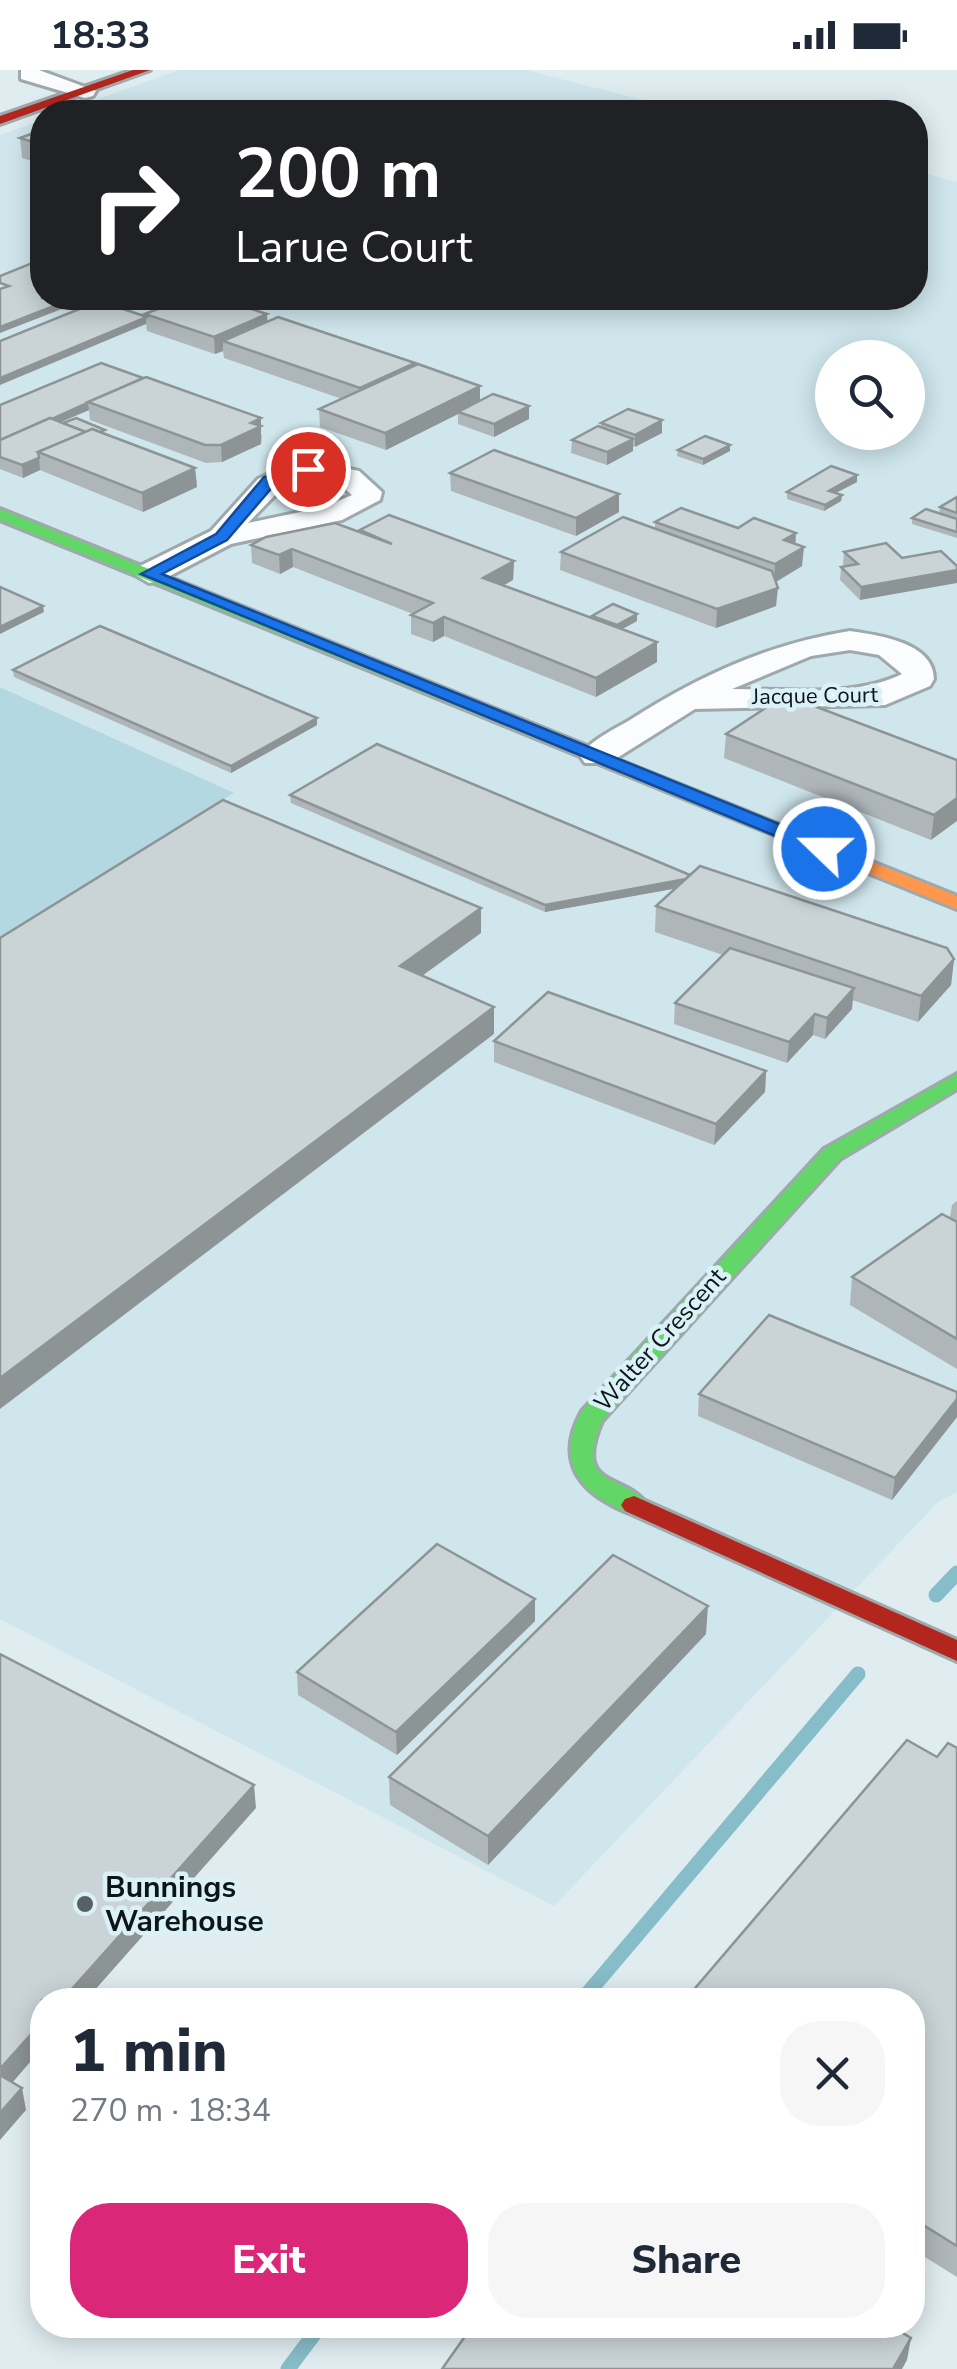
<!DOCTYPE html>
<meta charset="utf-8">
<style>
:root{--surface:#fff;--page:#f6f6f7;--text:#1f2937;--muted:#747a83;--accent:#db2777}
body{margin:0;font-family:"Nunito Sans",sans-serif;background:var(--page);color:var(--text);height:100vh;display:flex;flex-direction:column;font-size:38px;white-space:nowrap}
*{box-sizing:border-box;margin:0}
p{font-size:32px;color:var(--muted)}
.icon{flex:none;width:55px;height:55px;fill:none;stroke:currentColor;stroke-width:2;stroke-linecap:round;stroke-linejoin:round}
.map{position:relative;flex:1;overflow:hidden}
.side{position:absolute;left:30px;top:1918px;width:895px;height:350px;display:flex;flex-direction:column;background:var(--surface);border-radius:40px;box-shadow:0 5px 25px #0003}
.side>*{flex:none}
.banner{position:absolute;left:30px;top:30px;width:898px;height:210px;border-radius:40px;box-shadow:0 5px 25px #0003;background:#202124;color:#fff;overflow:hidden}
.tools{position:absolute;left:815px;top:270px;display:grid;gap:20px}
.tools a{display:grid;place-items:center;width:110px;height:110px;border-radius:50%;background:var(--surface);box-shadow:0 5px 25px #0003;font-size:50px}
.pin{position:absolute;display:grid;place-items:center;width:85px;height:85px;color:#fff;margin:-42px;border:5px solid #fff;border-radius:50%;box-shadow:0 2px 10px #0007}
.me{position:absolute;width:110px;margin:-55px;rotate:292deg;stroke-linejoin:round;filter:drop-shadow(0 0 8px #0008)}
.turn{display:flex;align-items:center;gap:35px;height:210px;padding:0 40px;font-size:45px}
.turn .icon{width:130px;height:130px;stroke-width:2.5}
.turn b{display:block;font-size:70px;line-height:85px}
.round{display:grid;place-items:center;flex:none;width:105px;height:105px;border-radius:40px;background:var(--page)}
.summary{display:flex;align-items:center;justify-content:space-between;height:170px;padding:0 40px}
h1{font-size:60px;font-weight:800;line-height:75px}
.primary-button{display:flex;gap:20px;margin-top:auto;padding:20px 40px}
.primary-button a{flex:1;height:115px;border-radius:40px;background:var(--accent);color:#fff;font-size:40px;font-weight:800;line-height:115px;text-align:center}
.primary-button a+a{background:var(--page);color:var(--text)}
.status{display:flex;justify-content:space-between;align-items:center;height:70px;padding:0 50px;background:var(--surface);direction:ltr}
.status svg{height:28px;fill:currentColor}
.map>svg:first-child{display:block}
</style>
<div class="status"><b>18:33</b><svg viewBox="0 0 49 12"><path d="M0 12V9h3v3zM5 12V6h3v6zM10 12V3h3v9zM15 12V0h3v12zM26 1h20v11H26zM47 4h2v5h-2z"/></svg></div>
<div class="map">
<svg width="957" height="2299" viewBox="0 0 957 2299">
<rect width="100%" height="100%" fill="#e0edf0"/>
<g fill="#cee6ec" fill-rule="evenodd">
<path d="M179 0H526L689 42H62Z"/>
<path d="M42 50V228H915V101L957 112V1422L938 1432 554 1836 0 1549V868L233 723 0 617V65ZM832 288H908V362H832Z"/>
</g>
<path fill="#b3d8e1" d="M0 617 234 723 0 868Z"/>
<g fill="none" stroke-linecap="round" stroke-linejoin="round">
<g stroke="#87bcc9" stroke-width="15">
<path d="M936 1525 957 1503"/>
<path d="M582 1930 858 1604"/>
<path d="M288 2299 321 2255"/>
</g>
<defs>
<g id="street">
<path d="M21 0H39L96 21 93 26 85 28 21 9Z"/>
<path d="M315 392 359 401 382 422 380 430 342 450 231 474 160 511 149 513 134 504 138 497 211 461 258 409 287 396ZM315 409 338 413 352 425 324 437 248 453 279 421Z"/>
<path d="M850 561C877 565 934 572 934 609L930 616 885 635 695 639 609 693H585L580 686C591 670 613 660 630 650 699 606 768 574 850 561ZM850 580 879 585 902 604C852 628 787 619 732 619L811 586Z"/>
</g>
<g id="fast">
<path d="M0 439 587 676 590 680 587 684H575L0 450Z"/>
<path d="M957 1004V1019L840 1089 602 1351C572 1420 625 1402 647 1435L643 1441C631 1445 623 1441 612 1435 571 1414 559 1382 582 1341L824 1079Z"/>
</g>
<path id="slow" d="M581 675 957 826V839L575 684 572 680Z"/>
<g id="jam">
<path d="M133 0H150L0 54V46Z"/>
<path d="M634 1426 957 1570V1591L625 1441 621 1435 625 1429Z"/>
</g>
</defs>
<use href="#street" stroke="#9fa8ab" stroke-width="6"/>
<use href="#fast" stroke="#9fa8ab" stroke-width="6"/>
<use href="#slow" stroke="#9fa8ab" stroke-width="6"/>
<use href="#jam" stroke="#9fa8ab" stroke-width="6"/>
<use href="#street" fill="#fafcfd" fill-rule="evenodd"/>
<use href="#fast" fill="#63d668" fill-rule="evenodd"/>
<use href="#slow" fill="#ff974d" fill-rule="evenodd"/>
<use href="#jam" fill="#b3261e" fill-rule="evenodd"/>
</g>
<g fill="#aeb6b9">
<path d="M42 60V94L22 88 20 68Z"/>
<path d="M145 244 267 251 415 293V295L480 331 529 336V349L494 367 458 354V344L386 380 320 357 319 339 342 329 224 288 223 281 215 284 147 261Z"/>
<path d="M101 293 262 365 261 374 222 392 206 393 90 350 89 340 61 352 105 364 195 398 197 417 143 442 40 400 23 408 0 399V335Z"/>
<path d="M601 353 662 363 633 377V381L607 395 571 383 572 370 601 358Z"/>
<path d="M730 375V381L703 395 677 386 678 380Z"/>
<path d="M450 403 619 424V442L576 466 451 421Z"/>
<path d="M857 412 836 423 842 425 841 431 824 441 787 429V422Z"/>
<path d="M957 427V468L912 454V448L939 443 940 437Z"/>
<path d="M655 452 738 458 796 474 802 496 776 512V536L716 558 560 500 561 482 655 459Z"/>
<path d="M360 460 514 491 513 510 503 515 592 548V546L637 551 622 559 657 592 596 627 444 566 433 572 411 564V545L413 544 293 497 280 504 252 493 251 475 360 462Z"/>
<path d="M844 482 902 488 860 530 840 510 841 497 845 496 843 495Z"/>
<path d="M13 600 317 655 231 703 14 607Z"/>
<path d="M726 664 957 690 931 770 724 688Z"/>
<path d="M290 725 690 805 954 889 951 915 918 952 852 930V939L825 969 813 965 787 993 674 954 675 933 723 885 655 862 656 836 676 818 545 842 291 733Z"/>
<path d="M494 971 766 1001 765 1022 714 1075 494 992Z"/>
<path d="M957 1131V1299L850 1235 852 1207 950 1148 952 1135Z"/>
<path d="M957 1322V1347L892 1430 698 1346 699 1324Z"/>
<path d="M535 1529V1551L397 1685 298 1625 297 1602Z"/>
<path d="M706 1564 488 1795 390 1735 389 1707Z"/>
<path d="M957 1678V2207L912 2179V1930L937 1687Z"/>
</g>
<g fill="#8d9496">
<path d="M74 228H90L0 263V257Z"/>
<path d="M267 244 268 261 223 271V281L215 284 214 267Z"/>
<path d="M146 248V254L0 315V308Z"/>
<path d="M415 293V310L360 336V318Z"/>
<path d="M480 316V333L458 342V344L386 380 385 363Z"/>
<path d="M88 334 89 340 0 378V372Z"/>
<path d="M529 336V349L494 367V354Z"/>
<path d="M261 348V374L222 392 221 375 251 353Z"/>
<path d="M662 350V363L635 377V365Z"/>
<path d="M633 369V381L607 395V382Z"/>
<path d="M730 375V381L703 395V389Z"/>
<path d="M39 388 40 400 23 408 22 395Z"/>
<path d="M195 398 197 417 143 442 142 423Z"/>
<path d="M857 405V412L828 427 829 421Z"/>
<path d="M619 424V442L576 466V448Z"/>
<path d="M842 425 841 431 824 441 825 435Z"/>
<path d="M796 463 795 482 784 470Z"/>
<path d="M804 477 802 496 774 513 775 494Z"/>
<path d="M292 479 293 497 280 504 279 485Z"/>
<path d="M514 491 513 510 483 527V508Z"/>
<path d="M957 500V513L860 530 861 517Z"/>
<path d="M778 518 776 536 716 558 717 539Z"/>
<path d="M43 536 44 542 0 564V557Z"/>
<path d="M637 544V551L617 562V555Z"/>
<path d="M444 547V566L433 572V553Z"/>
<path d="M657 572V592L596 627V608Z"/>
<path d="M317 648V655L231 703V696Z"/>
<path d="M957 728V751L931 770 934 745Z"/>
<path d="M695 807V815L545 842V835Z"/>
<path d="M481 838V863L400 922V896Z"/>
<path d="M954 889 951 915 918 952 921 926Z"/>
<path d="M854 918 852 939 825 969 827 948Z"/>
<path d="M494 937V964L0 1339V1308Z"/>
<path d="M815 944 813 965 787 993 789 972Z"/>
<path d="M766 1001 765 1022 714 1075 716 1054Z"/>
<path d="M957 1329V1347L892 1430 895 1408Z"/>
<path d="M535 1529V1551L397 1685 396 1662Z"/>
<path d="M708 1536 706 1564 488 1795V1766Z"/>
<path d="M254 1715 256 1738 86 1930H62Z"/>
<path d="M42 1952V1978L1 2026 0 1999Z"/>
<path d="M22 2018 26 2040 0 2070V2043Z"/>
<path d="M911 2268 907 2290 902 2299H893Z"/>
</g>
<g fill="#cad4d7" stroke="#8d9496" stroke-width="2.5">
<path d="M42 60V75L20 68Z"/>
<path d="M42 189V228H74L0 257V219L9 216 0 213V206Z"/>
<path d="M185 228H217L267 244 214 267 145 244Z"/>
<path d="M99 231 147 247 0 308V271Z"/>
<path d="M278 247 415 293 360 318 223 271Z"/>
<path d="M101 293 143 308 52 349 50 348 0 370V335Z"/>
<path d="M418 294 480 316 385 363 319 339Z"/>
<path d="M146 307 261 348 251 353 261 356 221 375H205L88 332Z"/>
<path d="M493 324 529 336 494 354 458 342Z"/>
<path d="M628 339 662 350 635 365 601 353Z"/>
<path d="M50 348 86 362 38 382 39 388 22 395 0 387V370Z"/>
<path d="M76 348 105 360 100 362 92 359 86 362 63 353Z"/>
<path d="M598 356 633 369 607 382 572 370Z"/>
<path d="M92 359 195 398 142 423 38 382Z"/>
<path d="M705 366 730 375 703 389 678 380Z"/>
<path d="M494 380 619 424 576 448 450 403Z"/>
<path d="M831 396 857 405 829 421 842 425 825 435 787 422Z"/>
<path d="M957 427V443L940 437Z"/>
<path d="M681 438 738 458 754 448 796 463 784 470 804 477 775 494 655 452Z"/>
<path d="M926 439 957 449V462L912 448Z"/>
<path d="M389 445 514 491 483 508 657 572 596 608 444 547 433 553 411 545 433 533 292 479 279 485 251 475 266 467 335 453 392 474 360 460Z"/>
<path d="M623 447 772 501 778 518 717 539 561 482Z"/>
<path d="M886 473 902 488 941 481 957 496V500L861 517 841 497 858 494 844 482Z"/>
<path d="M0 517 43 536 0 557Z"/>
<path d="M613 534 637 544 617 555 592 546Z"/>
<path d="M100 556 317 648 231 696 13 600Z"/>
<path d="M785 625 957 690V728L934 745 726 664Z"/>
<path d="M377 674 690 805 686 809 545 835 290 725Z"/>
<path d="M223 730 481 838 400 896 494 937 0 1308V868Z"/>
<path d="M700 796 947 878 954 889 921 926 656 836Z"/>
<path d="M730 878 854 918 827 948 815 944 789 972 675 933Z"/>
<path d="M548 922 766 1001 716 1054 494 971Z"/>
<path d="M942 1144 957 1152V1269L852 1207Z"/>
<path d="M769 1245 957 1322V1329L895 1408 699 1324Z"/>
<path d="M437 1474 535 1529 396 1662 297 1602Z"/>
<path d="M613 1485 708 1536 488 1766 389 1707Z"/>
<path d="M0 1584 254 1715 62 1930H42V1952L0 1999Z"/>
<path d="M907 1670 937 1687 948 1673 957 1678V2176L912 2148V1930H685Z"/>
<path d="M0 2005 22 2018 0 2043Z"/>
<path d="M473 2255H889L911 2268 893 2299H442Z"/>
</g>
<path fill="#1a73e8" stroke="#114b97" stroke-width="2.5" d="M308 395 313 396V403L275 414 227 470 162 504 831 775V783H817L141 504 216 464 264 407Z"/>
<circle fill="#576163" stroke="#d9f1f7" stroke-width="4" cx="85" cy="1834" r="10"/>
<g text-anchor="middle" dominant-baseline="central" stroke-width="9" stroke-linejoin="round" paint-order="stroke">
<g font-size="22" fill="#0d1517" stroke="#d9f1f7">
<text transform="translate(815 626) rotate(-1)">Jacque Court</text>
</g>
<g font-size="25" fill="#0d1517" stroke="#d9f1f7">
<text transform="translate(660 1270) rotate(-48)">Walter Crescent</text>
</g>
<g font-size="30" font-weight="bold" fill="#0d1517" stroke="#d9f1f7" text-anchor="start">
<text x="105" y="1817">Bunnings<tspan x="105" dy="34">Warehouse</tspan></text>
</g>
</g>
</svg>
<div class="tools">
<a><svg class="icon" aria-label="search" viewBox="0 0 24 24"><circle cx="10" cy="10" r="6"/><path d="M15 15l6 6"/></svg></a>
</div>
<div class="pin" style="left:308px;top:399px;background:#d93025"><svg class="icon" aria-label="arrive" viewBox="0 0 24 24"><path d="M6 21V4h12l-3 4 3 4H6"/></svg></div>
<svg class="me" style="left:824px;top:779px" viewBox="-20 -20 40 40"><circle r="17" fill="#1a73e8" stroke="#fff" stroke-width="3"/><path d="M0-11L8 9 0 5-8 9z" fill="#fff"/></svg>
<div class="banner">
<div class="turn"><svg class="icon" aria-label="right" viewBox="0 0 24 24"><path d="M7 20v-9h11M14 6l5 5-5 5"/></svg><div><b>200 m</b>Larue Court</div></div>
</div>
<section class="side">
<div class="summary"><div><h1>1 min</h1><p>270 m · 18:34</p></div><a class="round"><svg class="icon" aria-label="close" viewBox="0 0 24 24"><path d="M6 6l12 12M18 6L6 18"/></svg></a></div>
<div class="primary-button"><a>Exit</a><a>Share</a></div>
</section>
</div>
